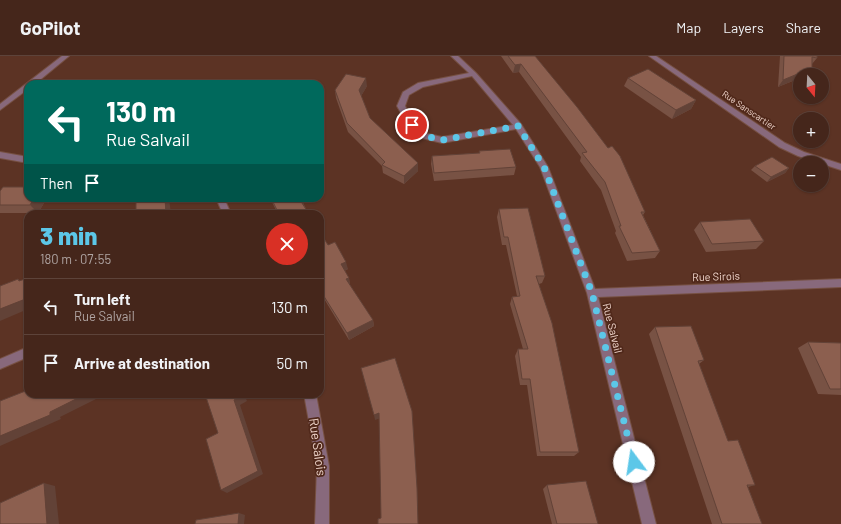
<!DOCTYPE html>
<meta charset="utf-8">
<style>
:root{--surface:#45261b;--page:#4c2e24;--text:#f1f3f6;--muted:#b0a5a3;--line:#5d433a;--accent:#5cc7e8}
body{margin:0;font-family:Barlow,sans-serif;background:var(--page);color:var(--text);height:100vh;display:flex;flex-direction:column;font-size:15px;white-space:nowrap}
*{box-sizing:border-box;margin:0}
p{font-size:13px;color:var(--muted)}
.icon{flex:none;width:22px;height:22px;fill:none;stroke:currentColor;stroke-width:2;stroke-linecap:round;stroke-linejoin:round}
.map{position:relative;flex:1;overflow:hidden}
.side{position:absolute;left:24px;top:154px;width:300px;height:188px;display:flex;flex-direction:column;background:var(--surface);border-radius:12px;box-shadow:0 1px 3px #0004,0 0 0 1px var(--line)}
.side>*{flex:none}
.guide{position:absolute;left:24px;top:24px;width:300px;height:122px;border-radius:12px;box-shadow:0 1px 3px #0004,0 0 0 1px var(--line);background:#00695c;color:#fff;overflow:hidden}
.needle{width:26px;rotate:162deg}
.fabs{position:absolute;left:793px;top:12px;display:grid;gap:8px}
.fabs a{display:grid;place-items:center;width:36px;height:36px;border-radius:50%;background:var(--surface);box-shadow:0 1px 3px #0004,0 0 0 1px var(--line);font-size:20px}
.pin{position:absolute;display:grid;place-items:center;width:34px;height:34px;color:#fff;margin:-17px;border:2px solid #fff;border-radius:50%;box-shadow:0 1px 4px #0007}
.me{position:absolute;width:44px;margin:-22px;rotate:346deg;stroke-linejoin:round;filter:drop-shadow(0 0 3px #0008)}
.turn{display:flex;align-items:center;gap:14px;height:84px;padding:0 16px;font-size:18px}
.turn .icon{width:52px;height:52px;stroke-width:2.5}
.turn b{display:block;font-size:28px;line-height:34px}
.then{display:flex;align-items:center;height:38px;padding:0 16px;background:#0003;gap:8px;font-size:15px}
.round{display:grid;place-items:center;flex:none;width:42px;height:42px;border-radius:21px;background:var(--page)}
.summary{display:flex;align-items:center;justify-content:space-between;height:68px;padding:0 16px}
h1{font-size:24px;font-weight:800;line-height:30px;color:var(--accent)}
ul{padding:0;list-style:none}
li{display:flex;align-items:center;gap:12px;height:56px;padding:0 16px;border-top:1px solid var(--line)}
li div{flex:1}
li b{display:block;font-size:15px}
li em{font-style:normal}
header{display:flex;align-items:center;gap:24px;box-sizing:border-box;height:56px;padding:0 20px;background:var(--surface);border-bottom:1px solid var(--line)}
header strong{font-size:19px}
nav{display:flex;gap:22px;margin-inline-start:auto;font-size:14px}
.map>svg:first-child{display:block}
</style>
<header>
<strong>GoPilot</strong>
<nav><a>Map</a><a>Layers</a><a>Share</a></nav>
</header>
<div class="map">
<svg width="841" height="468" viewBox="0 0 841 468">
<rect width="100%" height="100%" fill="#5c3324"/>
<g fill="none" stroke-linecap="round" stroke-linejoin="round">
<defs>
<g id="minor">
<path d="M62 0H69L35 28H28V33L0 54V48Z"/>
<path d="M451 0H458L476 17 521 68 548 111 595 233 841 223V231L598 241 656 468H642L587 237 540 111 516 73 442 87 414 80 397 50 403 36 418 27 469 17ZM472 20 513 69 442 81 420 76 405 50 409 39 423 31Z"/>
<path d="M649 0H656L785 87 804 96 841 108V114L798 100 779 91Z"/>
<path d="M0 96 28 101V107L0 102Z"/>
<path d="M216 142H224L231 158H223Z"/>
<path d="M28 291V301L0 313V303Z"/>
<path d="M304 338H316L329 410V468H315L317 410Z"/>
</g>
</defs>
<use href="#minor" stroke="#765042" stroke-width="2"/>
<use href="#minor" fill="#88697c" fill-rule="evenodd"/>
</g>
<g fill="#785244">
<path d="M501 0H535L645 156 643 159 660 195 655 202 627 205 615 177 616 175 601 134 580 105 581 101 519 16 513 17Z"/>
<path d="M780 0H817V2L812 8V12L807 19H800V22L778 31Z"/>
<path d="M628 22 696 44 691 53 672 63 624 30Z"/>
<path d="M367 30 361 40 370 62 418 115 404 128 383 117 382 110 348 76 336 42 335 34Z"/>
<path d="M479 95 516 111 514 119 434 125 431 108 432 100 479 97Z"/>
<path d="M755 110 789 112 785 117 767 126 751 114Z"/>
<path d="M0 135 28 142H47L38 157H0Z"/>
<path d="M270 142H301L305 151 309 158H278Z"/>
<path d="M499 153 545 220 542 227 539 228 579 396 574 400H537L527 329H520L515 300 518 293H523L510 248 512 241 517 240 506 189H502L497 161Z"/>
<path d="M700 166 764 185 756 193 706 196 694 174Z"/>
<path d="M320 176 328 189 348 213 344 215 349 222 350 230 373 264 374 270 349 284 323 241 321 242 320 240Z"/>
<path d="M655 271 704 304 699 308 728 385 755 429 748 431 762 468H712L649 278Z"/>
<path d="M808 286 841 287V339L818 338 798 292Z"/>
<path d="M547 429 598 468H552L543 433Z"/>
</g>
<g fill="#624237">
<path d="M521 8 519 16 513 17 515 9Z"/>
<path d="M812 12 807 19H800V22L778 31 783 24Z"/>
<path d="M366 22 367 30 360 42 359 34Z"/>
<path d="M696 44 691 53 672 63 676 54Z"/>
<path d="M418 107V115L404 128V120Z"/>
<path d="M789 112 785 117 767 126 771 121Z"/>
<path d="M34 142H47L38 157 30 149Z"/>
<path d="M165 142H169L171 158H166Z"/>
<path d="M300 144H302L305 152Z"/>
<path d="M346 206 348 213 342 216 341 208Z"/>
<path d="M349 222 350 230 346 223Z"/>
<path d="M320 234 323 241 321 242 320 239Z"/>
<path d="M28 242V253L0 265V253Z"/>
<path d="M373 264 374 270 349 284 347 277Z"/>
<path d="M86 338H106L60 361 61 363 0 390V380Z"/>
<path d="M241 338H244L247 345 240 349 263 418 227 437 221 434 234 344Z"/>
<path d="M379 357 381 362 375 364 374 359Z"/>
<path d="M44 427 55 430 59 468H47Z"/>
<path d="M239 457 245 459 244 468H238Z"/>
</g>
<g fill="#8c5f4f" stroke="#624237">
<path d="M508 0H535L577 51 608 92 612 90 620 100 645 156H641L660 195 632 197 619 170H621L605 126 582 97 587 96 521 8 515 9Z"/>
<path d="M784 0H817V2L812 1V12L783 24Z"/>
<path d="M648 13 696 44 676 54 628 22Z"/>
<path d="M346 18 366 22 359 34 370 62 418 107 404 120 382 109 385 106 347 67 335 34Z"/>
<path d="M510 93 516 111 434 117 432 100 480 97 479 95Z"/>
<path d="M772 101 789 112 771 121 755 110Z"/>
<path d="M3 131H28V142H34L30 149H0V135Z"/>
<path d="M136 142H165L166 158H136Z"/>
<path d="M271 142H301L302 144H300L309 158H279Z"/>
<path d="M528 152 545 220H536L552 267 579 396H540L530 323H522L518 293H528L512 241 520 240 508 181H504L499 153Z"/>
<path d="M750 163 764 185 712 188 700 166Z"/>
<path d="M320 176 328 189 335 186 346 206 341 208 349 222 346 223 373 264 347 277 320 234Z"/>
<path d="M28 222V242L0 253V230L18 223 19 225Z"/>
<path d="M691 270 704 304 698 305 728 385 738 384 755 429H747L762 468H722L655 271Z"/>
<path d="M808 286 841 287V333H830Z"/>
<path d="M395 302 412 355 417 432 418 468H378V463L381 462 379 357 374 359 361 312Z"/>
<path d="M28 334V338H86L50 356V359L0 380V345Z"/>
<path d="M205 338H241L242 340 234 344 258 415 221 434 206 383 218 377Z"/>
<path d="M586 425 598 468H557L547 429Z"/>
<path d="M44 427 47 468H0V447Z"/>
<path d="M239 457 238 468H195L196 464Z"/>
</g>
<g fill="none" stroke-linecap="round" stroke-linejoin="round">
<path stroke="#5cc7e8" stroke-width="7" stroke-dasharray="0 12.6" d="M412 69 417 78 442 84 518 70 544 111 592 237 634 406"/>
</g>
<g text-anchor="middle" dominant-baseline="central" stroke-width="3.5" stroke-linejoin="round" paint-order="stroke">
<g font-size="9" fill="#eed4ca" stroke="#50281a">
<text transform="translate(749 54) rotate(34)">Rue Sanscartier</text>
</g>
<g font-size="11" fill="#eed4ca" stroke="#50281a">
<text transform="translate(716 220) rotate(-2)">Rue Sirois</text>
<text transform="translate(613 272) rotate(76)">Rue Salvail</text>
</g>
<g font-size="13" fill="#eed4ca" stroke="#50281a">
<text transform="translate(318 391) rotate(82)">Rue Salois</text>
</g>
</g>
</svg>
<div class="fabs">
<a><svg class="needle" viewBox="-14 -14 28 28"><path d="M0-13l5 13h-10z" fill="#e53935"/><path d="M0 13l5-13h-10z" fill="#b0a5a3"/></svg></a>
<a>+</a>
<a>−</a>
</div>
<div class="pin" style="left:412px;top:69px;background:#d93025"><svg class="icon" aria-label="arrive" viewBox="0 0 24 24"><path d="M6 21V4h12l-3 4 3 4H6"/></svg></div>
<svg class="me" style="left:634px;top:406px" viewBox="-20 -20 40 40"><circle r="19" fill="#fff"/><path d="M0-13L10 11 0 6-10 11z" fill="#5cc7e8"/></svg>
<div class="guide">
<div class="turn"><svg class="icon" aria-label="left" viewBox="0 0 24 24"><path d="M17 20v-9H6M10 6l-5 5 5 5"/></svg><div><b>130 m</b>Rue Salvail</div></div>
<div class="then">Then<svg class="icon" aria-label="arrive" viewBox="0 0 24 24"><path d="M6 21V4h12l-3 4 3 4H6"/></svg></div>
</div>
<section class="side">
<div class="summary"><div><h1>3 min</h1><p>180 m · 07:55</p></div><a class="round" style="background:#d93025;color:#fff"><svg class="icon" aria-label="close" viewBox="0 0 24 24"><path d="M6 6l12 12M18 6L6 18"/></svg></a></div>
<ul>
<li><svg class="icon" aria-label="left" viewBox="0 0 24 24"><path d="M17 20v-9H6M10 6l-5 5 5 5"/></svg><div><b>Turn left</b><p>Rue Salvail</p></div><em>130 m</em></li>
<li><svg class="icon" aria-label="arrive" viewBox="0 0 24 24"><path d="M6 21V4h12l-3 4 3 4H6"/></svg><div><b>Arrive at destination</b></div><em>50 m</em></li>
</ul>
</section>
</div>
